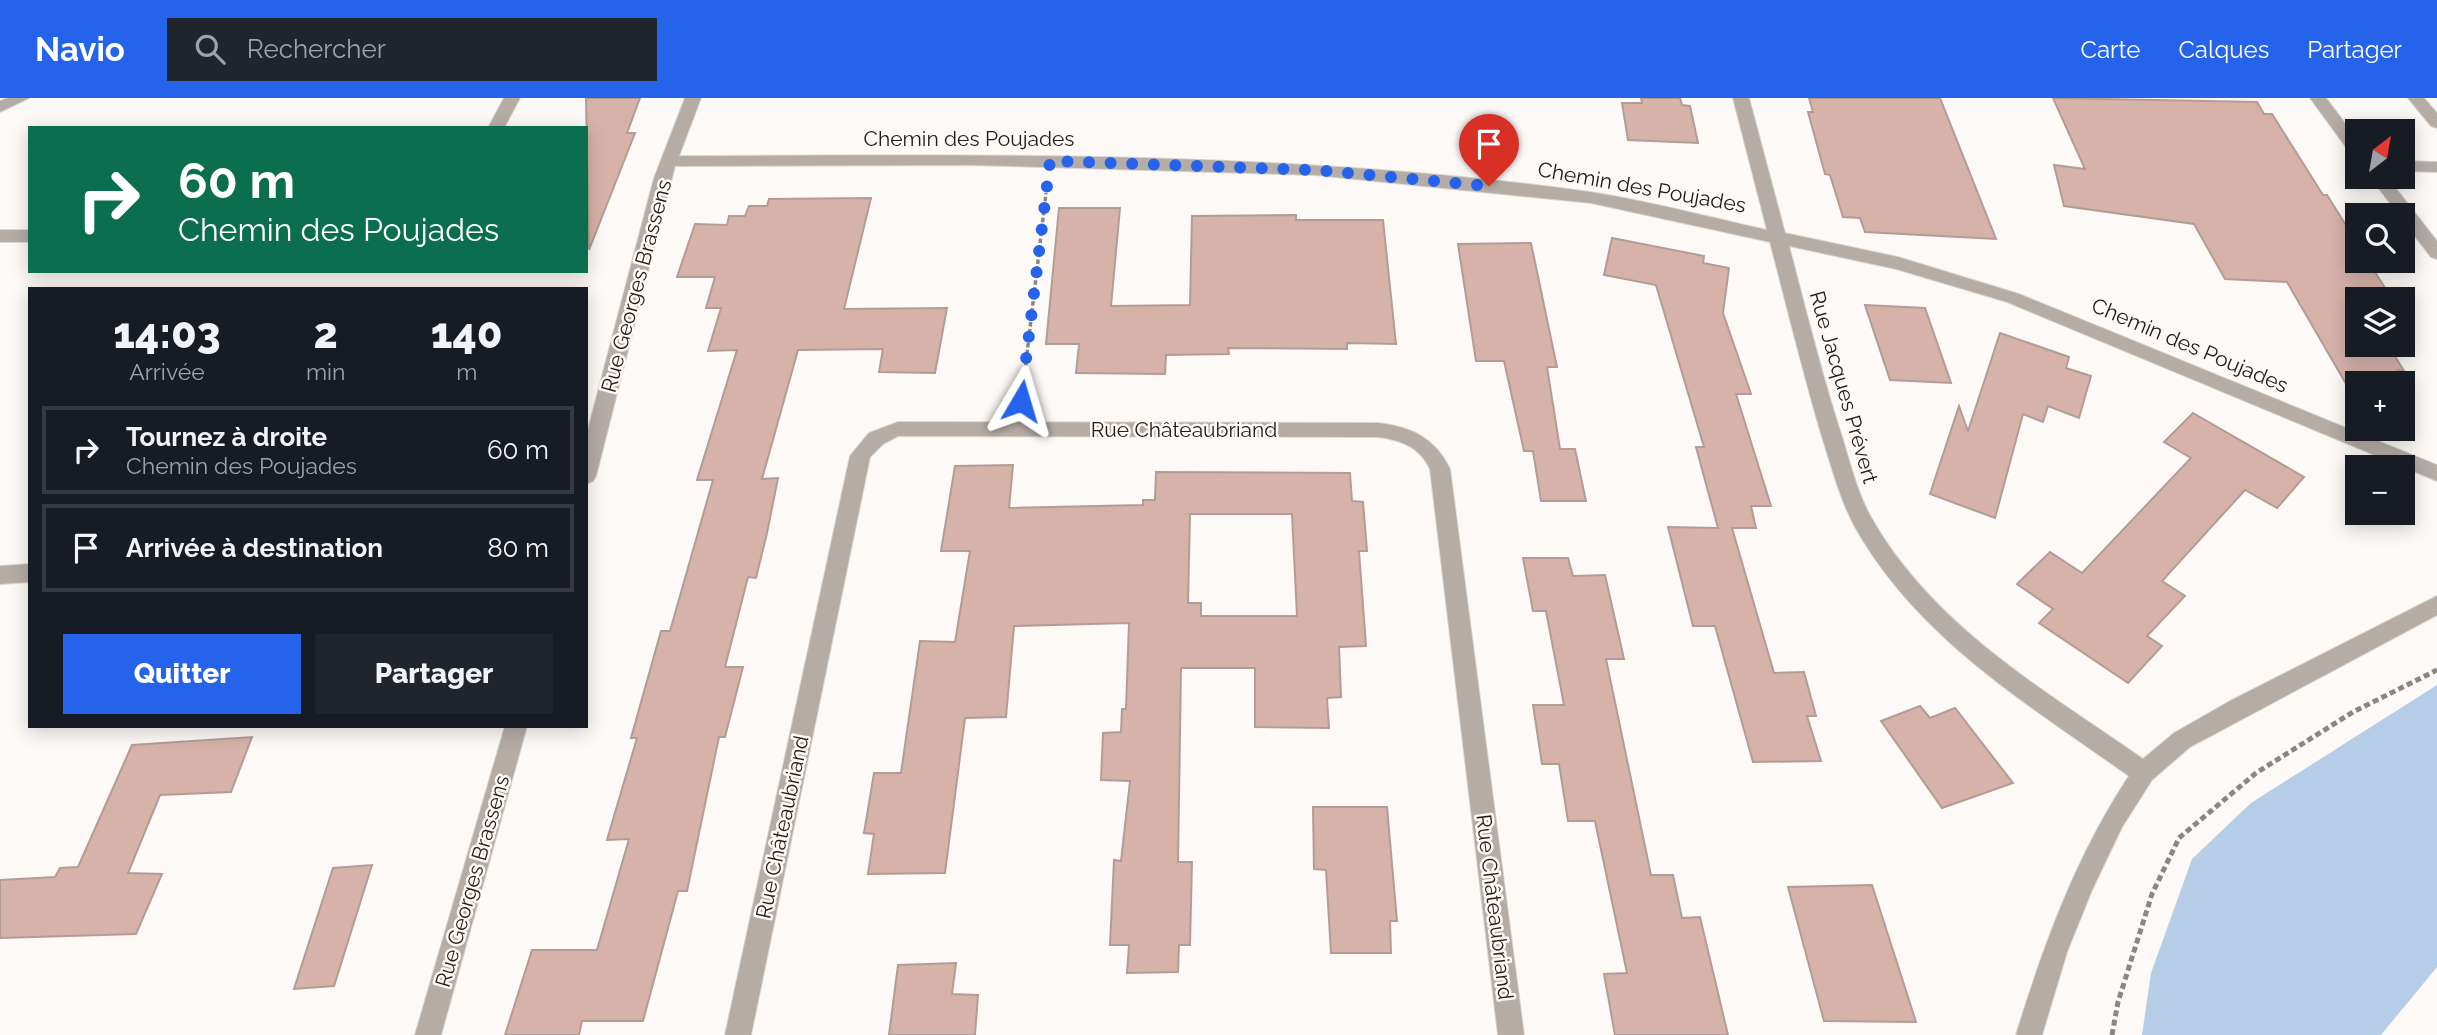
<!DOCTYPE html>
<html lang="fr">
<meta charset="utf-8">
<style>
:root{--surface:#171b24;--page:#20242c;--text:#f1f3f6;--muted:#9ea1a6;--line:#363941;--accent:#2563eb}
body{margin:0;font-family:Raleway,sans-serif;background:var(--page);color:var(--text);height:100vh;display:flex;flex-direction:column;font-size:26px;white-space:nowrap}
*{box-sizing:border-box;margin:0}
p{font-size:23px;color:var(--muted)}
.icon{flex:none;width:38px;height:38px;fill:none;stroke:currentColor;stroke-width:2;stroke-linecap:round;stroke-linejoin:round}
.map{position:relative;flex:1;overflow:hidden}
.details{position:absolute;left:28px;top:189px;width:560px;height:441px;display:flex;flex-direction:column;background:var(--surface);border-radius:0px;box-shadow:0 4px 18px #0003}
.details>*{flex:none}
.guide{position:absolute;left:28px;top:28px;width:560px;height:147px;border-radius:0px;box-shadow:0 4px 18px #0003;background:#0b6e4f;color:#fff;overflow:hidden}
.needle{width:46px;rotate:31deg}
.controls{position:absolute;left:2345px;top:21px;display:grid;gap:14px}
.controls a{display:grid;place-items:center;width:70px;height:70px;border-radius:0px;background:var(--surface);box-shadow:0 4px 18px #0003;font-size:35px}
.pin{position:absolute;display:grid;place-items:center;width:60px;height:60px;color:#fff;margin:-72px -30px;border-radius:50% 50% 50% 0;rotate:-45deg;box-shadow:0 0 7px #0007}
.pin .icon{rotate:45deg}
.me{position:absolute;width:77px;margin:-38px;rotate:7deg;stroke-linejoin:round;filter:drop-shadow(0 0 5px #0008)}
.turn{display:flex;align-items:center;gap:24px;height:147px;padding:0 35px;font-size:32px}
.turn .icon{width:91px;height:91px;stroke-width:2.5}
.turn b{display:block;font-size:49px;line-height:60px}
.eta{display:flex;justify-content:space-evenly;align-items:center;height:119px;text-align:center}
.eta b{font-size:42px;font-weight:800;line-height:49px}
.primary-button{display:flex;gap:14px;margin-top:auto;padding:14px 35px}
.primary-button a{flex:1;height:80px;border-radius:0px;background:var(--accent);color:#fff;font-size:28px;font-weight:800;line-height:80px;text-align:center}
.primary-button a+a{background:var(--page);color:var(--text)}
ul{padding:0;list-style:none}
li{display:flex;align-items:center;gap:21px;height:88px;margin:0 14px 10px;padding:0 21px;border:4px solid var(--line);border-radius:0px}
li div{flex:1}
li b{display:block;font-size:26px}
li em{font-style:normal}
header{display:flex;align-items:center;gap:42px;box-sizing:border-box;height:98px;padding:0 35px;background:var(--accent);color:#fff}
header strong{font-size:33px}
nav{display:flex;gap:38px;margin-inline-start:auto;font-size:24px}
.search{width:490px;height:63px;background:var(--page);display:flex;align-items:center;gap:18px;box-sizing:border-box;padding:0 24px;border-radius:0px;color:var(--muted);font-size:26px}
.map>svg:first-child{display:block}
</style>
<header>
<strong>Navio</strong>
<div class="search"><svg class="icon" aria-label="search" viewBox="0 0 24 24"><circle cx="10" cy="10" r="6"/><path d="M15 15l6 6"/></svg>Rechercher</div>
<nav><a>Carte</a><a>Calques</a><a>Partager</a></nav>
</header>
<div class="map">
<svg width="2437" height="937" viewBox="0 0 2437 937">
<rect width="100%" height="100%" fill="#fdf9f6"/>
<path fill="#b5cde6" d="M2437 587V869L2381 937H2142L2151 875 2192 761 2251 705Z"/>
<g fill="#d6b2a9" stroke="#b39c96" stroke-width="2" fill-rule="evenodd">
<path d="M586 0H640L627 35H635L589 152Z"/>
<path d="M1641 0H1680L1682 7 1690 8 1698 45 1628 42 1622 5H1642Z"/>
<path d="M1809 0H1940L1996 141 1865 134 1860 120 1843 119 1830 77 1825 76 1808 14H1813Z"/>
<path d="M2053 0 2257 4 2264 16H2272L2323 97H2327L2357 145V163H2368L2392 201H2357V247H2388L2404 273 2398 272 2411 294 2403 293V285H2357V291H2349L2287 184 2225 181 2194 126 2064 108 2054 67 2085 71Z"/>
<path d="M871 100 844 211 947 210 935 275 879 274 883 251 798 252 762 381 778 380 767 435 756 480 748 479 725 569H743L725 639H719L687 793H678L643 923H582L579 937H505L532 852H597L629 741 607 742 637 640H631L661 533H670L713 382H697L737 252 708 253 721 210H706L715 179H677L695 126 727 127 729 118H745L749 108H767L769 101Z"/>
<path d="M1059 110H1120L1111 208 1190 207 1192 118 1296 117V122H1383L1396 246 1347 245V251L1228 250 1229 256 1166 257 1165 276 1076 275 1079 246H1046Z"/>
<path d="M1612 140 1704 158 1703 165 1729 170 1723 215 1751 296H1736L1771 408H1751L1756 430H1732L1774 575 1804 574 1816 618H1807L1821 663 1753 664 1715 528H1693L1668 429 1718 430 1696 349H1704L1656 187 1604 177Z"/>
<path d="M1531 145 1557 269H1547L1560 351H1575L1586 403H1541L1533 353H1524L1504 263H1476L1458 146Z"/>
<path d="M1865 207 1925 210 1951 285 1890 282Z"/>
<path d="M2000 235 2069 259 2066 270 2091 278 2079 320 2048 308 2043 324 2023 316 1995 420 1930 396 1959 308 1968 333Z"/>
<path d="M2193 315 2304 379 2277 410 2245 392 2162 483 2185 498 2147 538 2162 548 2128 585 2039 525 2053 511 2017 486 2050 454 2082 475 2191 360 2164 344Z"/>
<path d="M1013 367 1009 410 1143 407V402H1155L1156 374 1350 375 1352 403 1363 404 1367 453H1359L1366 548 1339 549 1341 599 1327 600 1329 630 1255 629V570H1181L1178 764H1192L1190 847H1179L1178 874 1127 875 1129 847H1110L1114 762 1121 763 1130 683 1101 682 1103 635 1121 634 1122 611H1126L1129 525 1014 528 1006 619 965 620 945 775 868 776 874 736 864 735 874 675H901L920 543 955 544 970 453H941L955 368ZM1190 416H1292L1297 518H1201V505H1188Z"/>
<path d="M1523 460H1568L1573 478 1605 477 1624 561H1606L1651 777H1673L1682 820 1700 819 1728 937H1615L1604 876 1627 875 1595 723H1568L1559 666H1542L1533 607H1564L1546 513H1533Z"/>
<path d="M1920 608 1930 620 1955 610 2013 685 1942 710 1881 623Z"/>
<path d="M252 639 231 694 160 697 128 775 162 776 136 836 0 840V782L55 779 60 770 78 769 132 647Z"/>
<path d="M1313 709H1387L1397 823H1390L1391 855H1331L1326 772 1314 771Z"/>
<path d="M372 767 334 888 294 891 333 770Z"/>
<path d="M1872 787 1916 924 1824 923 1788 789Z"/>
<path d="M956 865 952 896 978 897 975 937H889L898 867Z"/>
</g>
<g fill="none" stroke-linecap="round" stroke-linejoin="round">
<defs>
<g id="service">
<path d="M2408 0H2424L2437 15V30L2431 28Z"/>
<path d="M2403 63 2437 64V74L2403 73Z"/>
</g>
<g id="minor">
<path d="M8 0H29L0 14V3Z"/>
<path d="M504 0H520L504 30H488Z"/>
<path d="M685 0H701L679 58C982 57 1288 52 1590 94 1649 103 1708 119 1767 132L1733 0H1749L1785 135 1898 159 2019 196 2437 367V383L2007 204 1896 171 1789 148C1806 212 1822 278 1843 342 1851 368 1858 397 1872 421 1934 529 2044 592 2143 661L2174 635 2230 603 2437 498V517L2190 649 2152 682 2122 729 2092 792 2067 854 2042 937H2016C2044 846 2076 758 2129 678 2028 606 1918 541 1855 429 1840 401 1832 370 1822 339 1803 275 1787 209 1770 144L1591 105 1315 77 971 67 675 68 596 378 593 383 586 386V339L654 80Z"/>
<path d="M2310 0H2326L2357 41V57L2351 56Z"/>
<path d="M2370 79H2387L2437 143V161L2431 159 2403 123V117H2399Z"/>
<rect x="0" y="132" width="30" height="12"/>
<path d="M898 324 1378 325C1412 329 1435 340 1450 371L1524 937H1498L1430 371C1420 349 1401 342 1378 339L898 338 883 346 870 359 751 937H725L850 358 869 335Z"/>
<path d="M30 466V484L0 486V468Z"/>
<path d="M505 628H527L441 937H415Z"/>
</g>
</defs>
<use href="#service" stroke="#dad6d2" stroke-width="2"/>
<use href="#minor" stroke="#dad6d2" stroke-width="2"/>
<path stroke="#8c8682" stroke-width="3.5" stroke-dasharray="4.5 2.5" stroke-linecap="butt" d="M1022 298 1046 95"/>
<path stroke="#8c8682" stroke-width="5" stroke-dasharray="6 3.5" stroke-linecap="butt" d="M2112 937 2118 904 2152 796 2179 740 2256 675 2353 614 2437 572"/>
<use href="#service" fill="#b5aca6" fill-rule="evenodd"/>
<use href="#minor" fill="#b5aca6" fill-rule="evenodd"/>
</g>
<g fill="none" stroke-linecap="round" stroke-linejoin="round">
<path stroke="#2563eb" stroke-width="12" stroke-dasharray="0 21.6" d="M1021 303 1050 63 1315 72 1489 88"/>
</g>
<g text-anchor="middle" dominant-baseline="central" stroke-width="5" stroke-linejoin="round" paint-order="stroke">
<g font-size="21" fill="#231c17" stroke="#fdf9f6">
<text x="969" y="40">Chemin des Poujades</text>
<text transform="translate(1642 89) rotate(10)">Chemin des Poujades</text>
<text transform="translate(636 188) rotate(-75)">Rue Georges Brassens</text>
<text transform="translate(2190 247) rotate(23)">Chemin des Poujades</text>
<text transform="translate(1844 289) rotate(74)">Rue Jacques Prévert</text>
<text x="1184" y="331">Rue Châteaubriand</text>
<text transform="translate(782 729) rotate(-78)">Rue Châteaubriand</text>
<text transform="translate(472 783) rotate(-74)">Rue Georges Brassens</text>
<text transform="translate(1495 809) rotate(83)">Rue Châteaubriand</text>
</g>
</g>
</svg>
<div class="controls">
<a><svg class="needle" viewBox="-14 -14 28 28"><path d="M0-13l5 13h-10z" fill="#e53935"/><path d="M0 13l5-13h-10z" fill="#9ea1a6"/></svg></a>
<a><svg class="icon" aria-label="search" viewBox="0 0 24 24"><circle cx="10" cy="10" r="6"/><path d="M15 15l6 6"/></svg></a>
<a><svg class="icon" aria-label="layers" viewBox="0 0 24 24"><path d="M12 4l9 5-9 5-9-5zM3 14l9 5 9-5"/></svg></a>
<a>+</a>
<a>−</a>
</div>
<div class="pin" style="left:1489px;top:88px;background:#d93025"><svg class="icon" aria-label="arrive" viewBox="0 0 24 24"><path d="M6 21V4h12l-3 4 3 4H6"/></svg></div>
<svg class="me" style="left:1021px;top:303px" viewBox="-20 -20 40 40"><path d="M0-17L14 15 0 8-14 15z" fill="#2563eb" stroke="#fff" stroke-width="4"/></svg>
<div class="guide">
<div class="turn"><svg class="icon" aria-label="right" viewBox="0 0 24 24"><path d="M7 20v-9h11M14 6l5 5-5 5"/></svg><div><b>60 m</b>Chemin des Poujades</div></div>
</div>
<section class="details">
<div class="eta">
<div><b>14:03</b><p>Arrivée</p></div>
<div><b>2</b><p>min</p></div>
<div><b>140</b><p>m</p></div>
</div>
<ul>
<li><svg class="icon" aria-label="right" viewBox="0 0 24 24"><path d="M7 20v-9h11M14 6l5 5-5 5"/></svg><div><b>Tournez à droite</b><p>Chemin des Poujades</p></div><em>60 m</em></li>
<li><svg class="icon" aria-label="arrive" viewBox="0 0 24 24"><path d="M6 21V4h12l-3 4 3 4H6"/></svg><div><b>Arrivée à destination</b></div><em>80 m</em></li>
</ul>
<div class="primary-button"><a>Quitter</a><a>Partager</a></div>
</section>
</div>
